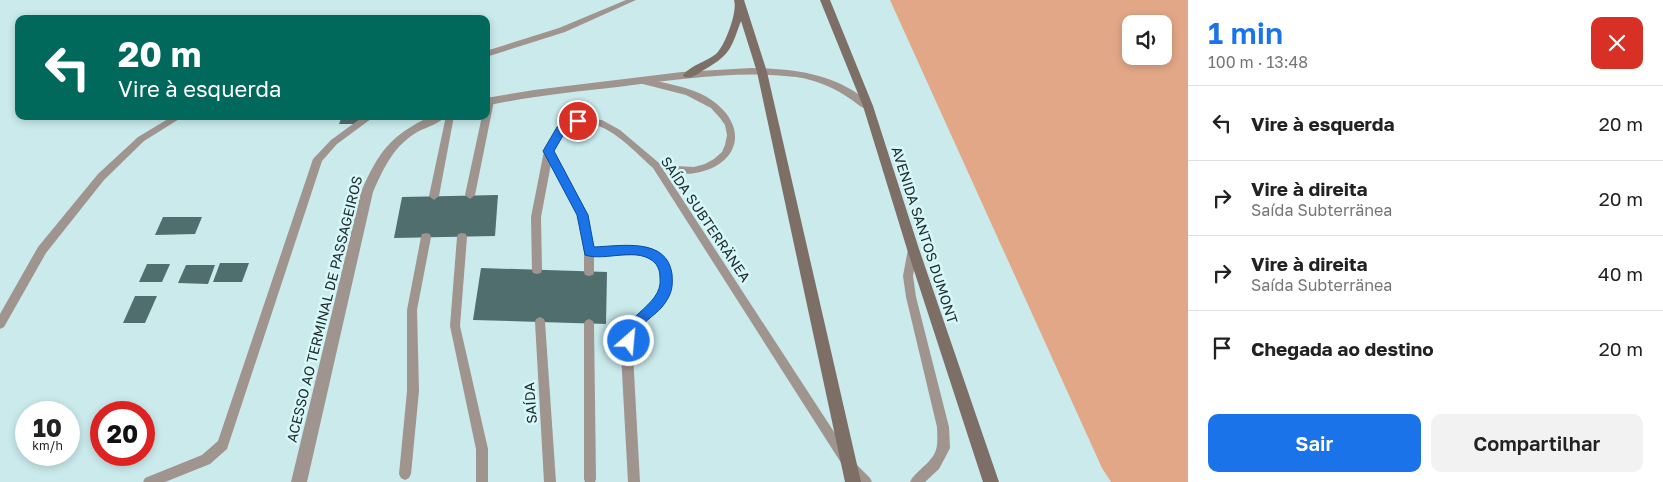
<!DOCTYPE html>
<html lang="pt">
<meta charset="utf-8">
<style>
:root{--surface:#fff;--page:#f2f2f2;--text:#222;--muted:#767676;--line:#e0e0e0;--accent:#1a73e8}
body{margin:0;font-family:"Golos Text",sans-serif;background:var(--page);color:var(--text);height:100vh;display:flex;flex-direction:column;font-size:19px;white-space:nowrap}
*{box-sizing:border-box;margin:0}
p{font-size:16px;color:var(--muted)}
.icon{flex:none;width:28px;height:28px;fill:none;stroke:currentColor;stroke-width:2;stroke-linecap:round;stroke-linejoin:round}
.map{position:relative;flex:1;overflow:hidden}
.drawer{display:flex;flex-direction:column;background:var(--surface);width:475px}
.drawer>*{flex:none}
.top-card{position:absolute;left:15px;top:15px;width:475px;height:105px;border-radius:10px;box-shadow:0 2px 8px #0003;background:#00695c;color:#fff;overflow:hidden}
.controls{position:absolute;left:1122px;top:15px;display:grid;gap:10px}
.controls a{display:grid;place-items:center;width:50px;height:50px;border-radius:10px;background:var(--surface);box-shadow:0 2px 8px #0003;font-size:25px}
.speed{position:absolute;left:15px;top:401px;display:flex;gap:10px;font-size:25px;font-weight:700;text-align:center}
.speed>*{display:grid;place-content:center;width:65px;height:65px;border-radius:50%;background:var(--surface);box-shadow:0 2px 8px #0003;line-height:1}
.speed small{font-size:12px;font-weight:400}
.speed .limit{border:8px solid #d22;background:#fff;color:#111}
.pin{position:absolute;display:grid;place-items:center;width:42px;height:42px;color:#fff;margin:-21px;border:2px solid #fff;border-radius:50%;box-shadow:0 1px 5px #0007}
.me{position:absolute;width:55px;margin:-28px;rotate:27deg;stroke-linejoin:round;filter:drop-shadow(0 0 4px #0008)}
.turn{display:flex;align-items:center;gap:18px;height:105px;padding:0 20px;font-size:22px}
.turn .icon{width:65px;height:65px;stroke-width:2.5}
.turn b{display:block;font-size:35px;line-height:42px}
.round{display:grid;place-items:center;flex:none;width:52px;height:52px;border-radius:10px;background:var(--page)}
.summary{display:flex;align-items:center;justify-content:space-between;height:85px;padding:0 20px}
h1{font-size:30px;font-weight:600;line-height:38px;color:var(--accent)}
.button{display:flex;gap:10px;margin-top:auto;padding:10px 20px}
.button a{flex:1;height:58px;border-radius:10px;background:var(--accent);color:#fff;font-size:20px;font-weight:600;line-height:58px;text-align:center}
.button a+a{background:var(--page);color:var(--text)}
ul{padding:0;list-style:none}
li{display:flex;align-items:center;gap:15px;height:75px;padding:0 20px;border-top:1px solid var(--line)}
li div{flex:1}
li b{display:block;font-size:19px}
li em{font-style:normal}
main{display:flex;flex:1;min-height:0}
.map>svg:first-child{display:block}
</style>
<main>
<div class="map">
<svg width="1188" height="482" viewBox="0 0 1188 482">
<rect width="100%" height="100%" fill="#caeaec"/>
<path fill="#e2a787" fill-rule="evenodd" d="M890 0H1188V482H1111L1102 468ZM1131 24H1164V56H1131Z"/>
<g fill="#516e6f">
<path d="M342 116H360L358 124H339Z"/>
<path d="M498 195 495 236 394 238 402 197Z"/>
<path d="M163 217H202L195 234 155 235Z"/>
<path d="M220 263H249L242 282H213Z"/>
<path d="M147 264H170L162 282H139Z"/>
<path d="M186 265H215L208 284 178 283Z"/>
<path d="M481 268 607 272 606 324 473 320Z"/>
<path d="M135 296H157L145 323H123Z"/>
</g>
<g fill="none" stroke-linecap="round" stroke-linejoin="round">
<g fill="#9f948e" fill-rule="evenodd">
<path d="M626 0H636L565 32 486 57V51L559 28Z"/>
<path d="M642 78C667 84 698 87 718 105 750 133 734 167 695 173 685 175 674 173 664 171L853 461 870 478 872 482H857L845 469 653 168C631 149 597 107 566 131 560 136 557 145 554 151L588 215 593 248 639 247 654 250 658 251 670 266 672 287 664 304 637 330 633 354 640 482H628L621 354 628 325 656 298 662 287 660 268 651 258 639 255 594 256V272L593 275 589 276 585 275 584 272V252L578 215 551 164 541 217 542 270 541 273 537 274 533 273 532 270 531 217 544 151 558 128 578 118 602 120 620 130 659 163 675 166 694 167 705 164 714 159 722 152 725 145 727 135 725 125 720 118 711 108 686 95 639 83 638 81Z"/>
<path d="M490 98 494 101 475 195 470 199 465 195 482 116H486V100Z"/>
<path d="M173 116H184L144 141 104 180 46 253 4 327 0 329V314L38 247 98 174 138 137Z"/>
<path d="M364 116H375L337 144 322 161 227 449 210 464 165 482H143L145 478 202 455 218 441 313 159 331 140Z"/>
<path d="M446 116H454L439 196 434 200 429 196Z"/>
<path d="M426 233 430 234 431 237 417 310 419 391 411 474 409 478 405 480 401 478 399 474 407 391V310L421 237 422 234Z"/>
<path d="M462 233 466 234 467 237 460 326 488 449V482H476V449L450 326 457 237 458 234Z"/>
<path d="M913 245 917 246 918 249 913 276 916 297 949 427 950 448 948 452 939 469 925 482H910C912 477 916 474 920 470 938 454 938 450 937 427L906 297 903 276 908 249 909 246Z"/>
<path d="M540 317 544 319 545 322 556 482H544L535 322 536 319Z"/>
<path d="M589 319 593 321 594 324 596 479 595 482H585L584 479V324L585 321Z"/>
</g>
<g fill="#9f948e" fill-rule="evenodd">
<path d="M751 68C789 69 826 72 858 94 864 97 870 101 873 106L872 109C864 111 858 104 852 100 835 88 817 80 796 77 737 70 677 80 618 87 574 92 530 96 486 106V98L534 90 682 72Z"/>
<path d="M431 116H446C440 123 428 127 419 131 394 145 384 167 373 192L307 482H291L361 192C379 151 390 136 431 116Z"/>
</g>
<g fill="#7d6e66" fill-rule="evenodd">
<path d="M734 0H744L767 72 861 482H845L757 72 741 21C730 51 730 55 702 71 696 75 691 79 684 77L683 75C691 65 706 62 716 54 725 46 738 11 734 0Z"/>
<path d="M820 0H830L873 106 919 249 999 482H983L907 249 863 106Z"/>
</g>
</g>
<path fill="#1a73e8" stroke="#114b97" d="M578 117 582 118V123L565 132 554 151 588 215 594 247C621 246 667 237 672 274 673 286 672 293 665 303 658 314 644 320 638 331 635 335 636 341 634 345L629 347 625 345C613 319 664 307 660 278 660 272 659 269 656 264 639 245 606 262 585 255L577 215 543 151 557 127Z"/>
<g text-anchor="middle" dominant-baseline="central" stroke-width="5" stroke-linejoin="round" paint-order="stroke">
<g font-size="14" fill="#212d2e" stroke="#d7f7f9">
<text transform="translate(706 219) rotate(56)">SAÍDA SUBTERRÄNEA</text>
<text transform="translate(925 235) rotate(72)">AVENIDA SANTOS DUMONT</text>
<text transform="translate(324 309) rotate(-76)">ACESSO AO TERMINAL DE PASSAGEIROS</text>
<text transform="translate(530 403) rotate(-94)">SAÍDA</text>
</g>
</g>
</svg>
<div class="controls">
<a><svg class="icon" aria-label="sound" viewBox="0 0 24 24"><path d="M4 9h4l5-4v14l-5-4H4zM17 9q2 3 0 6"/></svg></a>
</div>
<div class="speed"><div>10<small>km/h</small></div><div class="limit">20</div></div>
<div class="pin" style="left:578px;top:121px;background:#d93025"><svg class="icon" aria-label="arrive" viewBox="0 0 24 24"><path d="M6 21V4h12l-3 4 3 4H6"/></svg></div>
<svg class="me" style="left:629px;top:341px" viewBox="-20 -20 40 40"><circle r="17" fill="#1a73e8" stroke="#fff" stroke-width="3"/><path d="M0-11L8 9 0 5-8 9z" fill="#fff"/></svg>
<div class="top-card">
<div class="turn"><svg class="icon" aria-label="left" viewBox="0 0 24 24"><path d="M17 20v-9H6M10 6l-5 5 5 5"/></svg><div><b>20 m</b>Vire à esquerda</div></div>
</div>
</div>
<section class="drawer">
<div class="summary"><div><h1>1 min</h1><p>100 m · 13:48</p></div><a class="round" style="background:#d93025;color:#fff"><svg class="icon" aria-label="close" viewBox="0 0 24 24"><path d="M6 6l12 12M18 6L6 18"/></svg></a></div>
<ul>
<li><svg class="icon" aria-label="left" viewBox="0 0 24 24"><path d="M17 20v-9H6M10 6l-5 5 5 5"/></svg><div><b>Vire à esquerda</b></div><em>20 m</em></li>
<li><svg class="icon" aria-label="right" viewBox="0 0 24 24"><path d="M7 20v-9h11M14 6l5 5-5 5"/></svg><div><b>Vire à direita</b><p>Saída Subterränea</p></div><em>20 m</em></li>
<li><svg class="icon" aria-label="right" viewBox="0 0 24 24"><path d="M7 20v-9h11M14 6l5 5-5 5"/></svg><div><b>Vire à direita</b><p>Saída Subterränea</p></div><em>40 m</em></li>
<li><svg class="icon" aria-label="arrive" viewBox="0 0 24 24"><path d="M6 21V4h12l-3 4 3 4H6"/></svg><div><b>Chegada ao destino</b></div><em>20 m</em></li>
</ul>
<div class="button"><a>Sair</a><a>Compartilhar</a></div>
</section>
</main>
